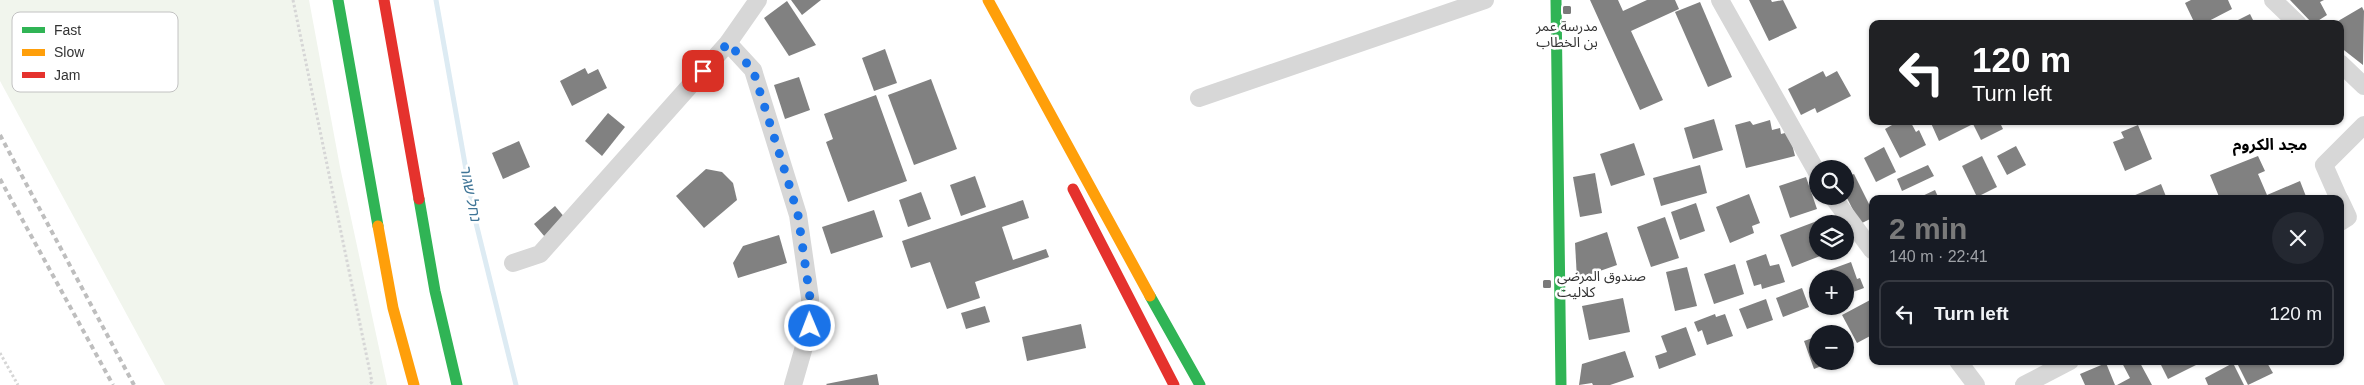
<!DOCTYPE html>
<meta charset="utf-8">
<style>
:root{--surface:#171b24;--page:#242831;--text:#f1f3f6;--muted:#9ea1a6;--line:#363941;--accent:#7a7a7a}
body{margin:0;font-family:Helvetica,"Noto Sans Arabic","Noto Sans Hebrew",sans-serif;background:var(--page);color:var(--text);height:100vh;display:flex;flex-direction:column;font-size:19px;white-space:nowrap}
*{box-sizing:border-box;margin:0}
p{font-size:16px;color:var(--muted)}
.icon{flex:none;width:28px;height:28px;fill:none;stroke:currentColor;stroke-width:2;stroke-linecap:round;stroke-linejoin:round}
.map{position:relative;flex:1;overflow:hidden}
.drawer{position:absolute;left:1869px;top:195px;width:475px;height:170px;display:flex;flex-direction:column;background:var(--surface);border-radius:10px;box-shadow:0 1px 4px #0004}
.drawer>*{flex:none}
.guide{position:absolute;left:1869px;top:20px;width:475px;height:105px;border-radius:10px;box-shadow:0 1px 4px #0004;background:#202124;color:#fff;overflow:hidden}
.tools{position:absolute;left:1809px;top:160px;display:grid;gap:10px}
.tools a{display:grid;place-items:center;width:45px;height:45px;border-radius:50%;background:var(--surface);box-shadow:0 1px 4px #0004;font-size:25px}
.pin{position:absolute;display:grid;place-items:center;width:42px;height:42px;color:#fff;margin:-21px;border-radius:10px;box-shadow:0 2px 8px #0006}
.me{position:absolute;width:55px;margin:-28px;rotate:359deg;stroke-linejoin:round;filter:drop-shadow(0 0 4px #0008)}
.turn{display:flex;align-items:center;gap:18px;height:105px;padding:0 20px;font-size:22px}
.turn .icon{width:65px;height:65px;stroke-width:2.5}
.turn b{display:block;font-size:35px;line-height:42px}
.round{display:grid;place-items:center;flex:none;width:52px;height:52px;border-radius:26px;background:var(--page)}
.head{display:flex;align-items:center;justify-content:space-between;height:85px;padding:0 20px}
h1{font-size:30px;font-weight:600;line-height:38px;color:var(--accent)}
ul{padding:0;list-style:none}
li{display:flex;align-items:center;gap:15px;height:68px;margin:0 10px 8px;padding:0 10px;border:2px solid var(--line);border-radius:10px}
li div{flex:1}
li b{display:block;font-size:19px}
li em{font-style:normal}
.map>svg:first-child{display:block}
</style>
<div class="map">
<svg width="2364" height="385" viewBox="0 0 2364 385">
<rect width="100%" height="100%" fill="#fff"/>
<path fill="#f1f5ed" d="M0 0H309L340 167 387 385H165L0 81Z"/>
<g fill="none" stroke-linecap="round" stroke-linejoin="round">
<path stroke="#ddebf3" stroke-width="5" d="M436 0 474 215 516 385"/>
</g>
<g fill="#818181">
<path d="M791 0H821L802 15Z"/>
<path d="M1590 0H1618L1623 11 1647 0H1675L1679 9 1631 31 1663 100 1640 110Z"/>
<path d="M1749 0H1771L1772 2 1783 0 1797 28 1769 41Z"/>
<path d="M2191 0H2228L2232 9 2203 24H2195L2185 3Z"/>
<path d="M2290 0H2324L2320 2 2327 15 2313 24Z"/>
<path d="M787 1 816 45 789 56 764 18Z"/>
<path d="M1700 2 1732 77 1708 87 1675 12Z"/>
<path d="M2362 7 2364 11 2363 65 2340 47V24H2333Z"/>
<path d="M2250 14 2255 24H2230Z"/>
<path d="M885 49 897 83 874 91 862 58Z"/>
<path d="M585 68 588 74 598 69 607 88 572 106 560 81Z"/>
<path d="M1823 71 1826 77 1837 71 1851 96 1817 113 1815 108 1801 115 1788 89Z"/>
<path d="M799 77 810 110 785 119 774 85Z"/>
<path d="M931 79 957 149 914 165 888 95Z"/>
<path d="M876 95 907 181 848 202 826 142 833 139 824 114Z"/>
<path d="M608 113 625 127 602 156 585 141Z"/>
<path d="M1714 119 1723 150 1693 159 1684 128Z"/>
<path d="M1770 120 1772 130 1780 128 1781 134 1789 132 1795 156 1746 168 1735 125 1750 121 1753 125Z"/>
<path d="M1899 121H1910L1916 132 1919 130 1926 145 1900 158 1885 129Z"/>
<path d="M1930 121H1999L2003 129 1981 140 1973 124 1939 141Z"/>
<path d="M2138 125 2152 159 2125 171 2113 142 2124 138 2121 132Z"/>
<path d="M519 141 530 167 503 179 492 153Z"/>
<path d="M1634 143 1645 175 1611 186 1600 154Z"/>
<path d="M2016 146 2026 165 2007 175 1997 156Z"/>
<path d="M1884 147 1896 172 1876 182 1864 158Z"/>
<path d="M1982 156 1997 187 1977 197 1962 166Z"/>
<path d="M2258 156 2265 171 2258 174 2267 195 2300 181 2307 199H2220L2210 175Z"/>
<path d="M1700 165 1707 193 1661 206 1653 178Z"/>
<path d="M1928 165 1934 176 1902 191 1897 179Z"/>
<path d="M706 169 722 172 733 183 737 200 704 228 676 196Z"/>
<path d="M1595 173 1602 213 1580 217 1573 177Z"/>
<path d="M1854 174 1872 210V218L1860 224 1845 194V178Z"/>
<path d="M975 176 986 207 961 216 950 185Z"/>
<path d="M1806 177 1817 209 1790 218 1779 186Z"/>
<path d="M2161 184 2167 199H2134L2133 196Z"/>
<path d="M1935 190 1939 199H1916Z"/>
<path d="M921 192 931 219 908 227 899 200Z"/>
<path d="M1749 194 1760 223 1752 226 1754 233 1730 243 1716 207Z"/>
<path d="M1023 200 1029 218 1002 227 1013 260 1046 249 1049 257 975 282 980 298 947 309 930 262 911 268 902 241Z"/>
<path d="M1696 203 1705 231 1680 240 1671 212Z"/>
<path d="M555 206 566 219 545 237 534 224Z"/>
<path d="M874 210 883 237 831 254 822 227Z"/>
<path d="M1665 217 1679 258 1651 267 1637 227Z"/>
<path d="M1817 221 1818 251H1833L1792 267 1780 235Z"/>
<path d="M1607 232 1617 265 1577 279 1575 243Z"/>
<path d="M779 235 787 263 738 278 733 263 743 246Z"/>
<path d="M1766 254 1770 266 1779 264 1785 282 1762 289 1761 284 1754 286 1746 261Z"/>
<path d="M1851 262 1857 279 1860 278 1864 288 1845 295V279H1822L1831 276 1829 270Z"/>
<path d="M1735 264 1744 294 1714 304 1704 274Z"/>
<path d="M1687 267 1697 306 1675 311 1666 272Z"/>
<path d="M1802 288 1809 307 1783 317 1776 298Z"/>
<path d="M1623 298 1630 332 1589 340 1582 306Z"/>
<path d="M1766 299 1773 320 1747 329 1739 309Z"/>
<path d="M1872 299V335L1857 343 1842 315Z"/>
<path d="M985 306 990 322 966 329 961 313Z"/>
<path d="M1715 314 1716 317 1725 314 1733 336 1707 345 1702 330 1698 332 1694 322Z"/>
<path d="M1081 324 1086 348 1027 361 1022 337Z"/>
<path d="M1686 327 1696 355 1659 369 1655 356 1667 352 1661 336Z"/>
<path d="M1818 336V361H1834L1814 369 1804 341Z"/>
<path d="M1625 351 1634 377 1610 385H1593L1592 383 1579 385 1582 364Z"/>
<path d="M2121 361H2139L2152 385H2117L2130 378Z"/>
<path d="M2159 361H2199L2200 363 2168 379Z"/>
<path d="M2236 361H2266L2273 373 2248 385Z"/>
<path d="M2106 363 2115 385H2085L2080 374Z"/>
<path d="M2233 363 2244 385H2208L2205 378Z"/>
<path d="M877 374 879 385H827L826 384Z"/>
</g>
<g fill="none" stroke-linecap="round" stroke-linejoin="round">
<g stroke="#d6d6d6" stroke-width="3" stroke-dasharray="2.5 2.5" stroke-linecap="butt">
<path d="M293 0 372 382 368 385"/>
<path d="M0 353 18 385"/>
</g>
<g stroke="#d7d7d7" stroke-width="18">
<path d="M1720 0 1818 174"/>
<path d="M2273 0 2298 24"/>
<path d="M728 43 753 70 798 215 810 298V326L793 385"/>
<path d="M2340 63 2364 86"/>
<path d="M1199 98 1485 0"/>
<path d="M1832 196 1872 250"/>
<path d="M2339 199 2324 165 2364 125"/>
<path d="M2340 200 2348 217 2340 222"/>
<path d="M513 263 540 254 728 43 758 0"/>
<path d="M1958 361 1976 385"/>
<path d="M2024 385 2070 361"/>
</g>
<g stroke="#30b455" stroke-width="11">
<path d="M338 0 378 226"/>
<path d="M1556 0 1561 385"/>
<path d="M419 199 435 291 457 385"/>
<path d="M1150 296 1200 385"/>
</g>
<g stroke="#ff9f0a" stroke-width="11">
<path d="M988 0 1150 296"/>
<path d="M378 226 393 308 414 385"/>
</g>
<g stroke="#e5322d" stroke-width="11">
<path d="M384 0 419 199"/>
<path d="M1073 189 1174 385"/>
</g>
<g stroke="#bebebe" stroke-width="4" stroke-dasharray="5 4" stroke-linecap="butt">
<path d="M0 135 134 385"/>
<path d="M0 179 113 385"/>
</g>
</g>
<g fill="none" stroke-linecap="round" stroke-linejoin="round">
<path stroke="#1a73e8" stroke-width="9" stroke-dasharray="0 16.2" d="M703 71 728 43 753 70 788 181 798 215 810 298V326"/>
</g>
<g fill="#7a7a7a" stroke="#fff" stroke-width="2">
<rect x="1562" y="5" width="10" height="10" rx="2.5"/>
<rect x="1542" y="279" width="10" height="10" rx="2.5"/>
</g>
<g text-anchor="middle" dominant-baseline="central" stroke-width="5" stroke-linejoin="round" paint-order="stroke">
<g font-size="14" fill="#333" stroke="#fff">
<text x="1567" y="26">مدرسة عمر<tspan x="1567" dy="16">بن الخطاب</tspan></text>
<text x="1557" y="276" text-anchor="start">صندوق المرضى<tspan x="1557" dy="16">كلاليت</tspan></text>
</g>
<g font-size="15" font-style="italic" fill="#3f7597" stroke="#fff">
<text transform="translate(471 194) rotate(79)">נחל שגור</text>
</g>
<g font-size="16" font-weight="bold" fill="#000" stroke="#fff">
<text x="2270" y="144">مجد الكروم</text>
</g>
</g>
<rect x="12" y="12" width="166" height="80" rx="8" fill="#fff" stroke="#c2c2c2" stroke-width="1"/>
<rect x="22" y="27" width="23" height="6" fill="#30b455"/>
<rect x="22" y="49" width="23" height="7" fill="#ff9f0a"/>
<rect x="22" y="72" width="23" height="6" fill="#e5322d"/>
<g font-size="14" fill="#333">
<text x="54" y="35">Fast</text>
<text x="54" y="57">Slow</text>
<text x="54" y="80">Jam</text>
</g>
</svg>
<div class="tools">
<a><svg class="icon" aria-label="search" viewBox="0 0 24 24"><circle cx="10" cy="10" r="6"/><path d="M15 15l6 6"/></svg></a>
<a><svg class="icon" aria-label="layers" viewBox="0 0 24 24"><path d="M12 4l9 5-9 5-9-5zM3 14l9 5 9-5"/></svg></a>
<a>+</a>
<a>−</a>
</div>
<div class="pin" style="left:703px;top:71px;background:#d93025"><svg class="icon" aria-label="arrive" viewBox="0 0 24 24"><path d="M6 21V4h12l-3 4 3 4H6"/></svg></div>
<svg class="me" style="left:810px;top:326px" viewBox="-20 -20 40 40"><circle r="17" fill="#1a73e8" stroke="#fff" stroke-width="3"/><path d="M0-11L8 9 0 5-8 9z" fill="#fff"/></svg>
<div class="guide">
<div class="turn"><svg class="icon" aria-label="left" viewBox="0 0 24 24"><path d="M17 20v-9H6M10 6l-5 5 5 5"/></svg><div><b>120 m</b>Turn left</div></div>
</div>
<section class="drawer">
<div class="head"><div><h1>2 min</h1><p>140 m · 22:41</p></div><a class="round"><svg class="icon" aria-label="close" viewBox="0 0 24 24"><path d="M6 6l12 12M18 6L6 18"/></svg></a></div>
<ul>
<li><svg class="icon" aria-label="left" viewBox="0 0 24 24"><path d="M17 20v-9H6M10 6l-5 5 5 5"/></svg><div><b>Turn left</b></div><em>120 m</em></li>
</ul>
</section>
</div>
